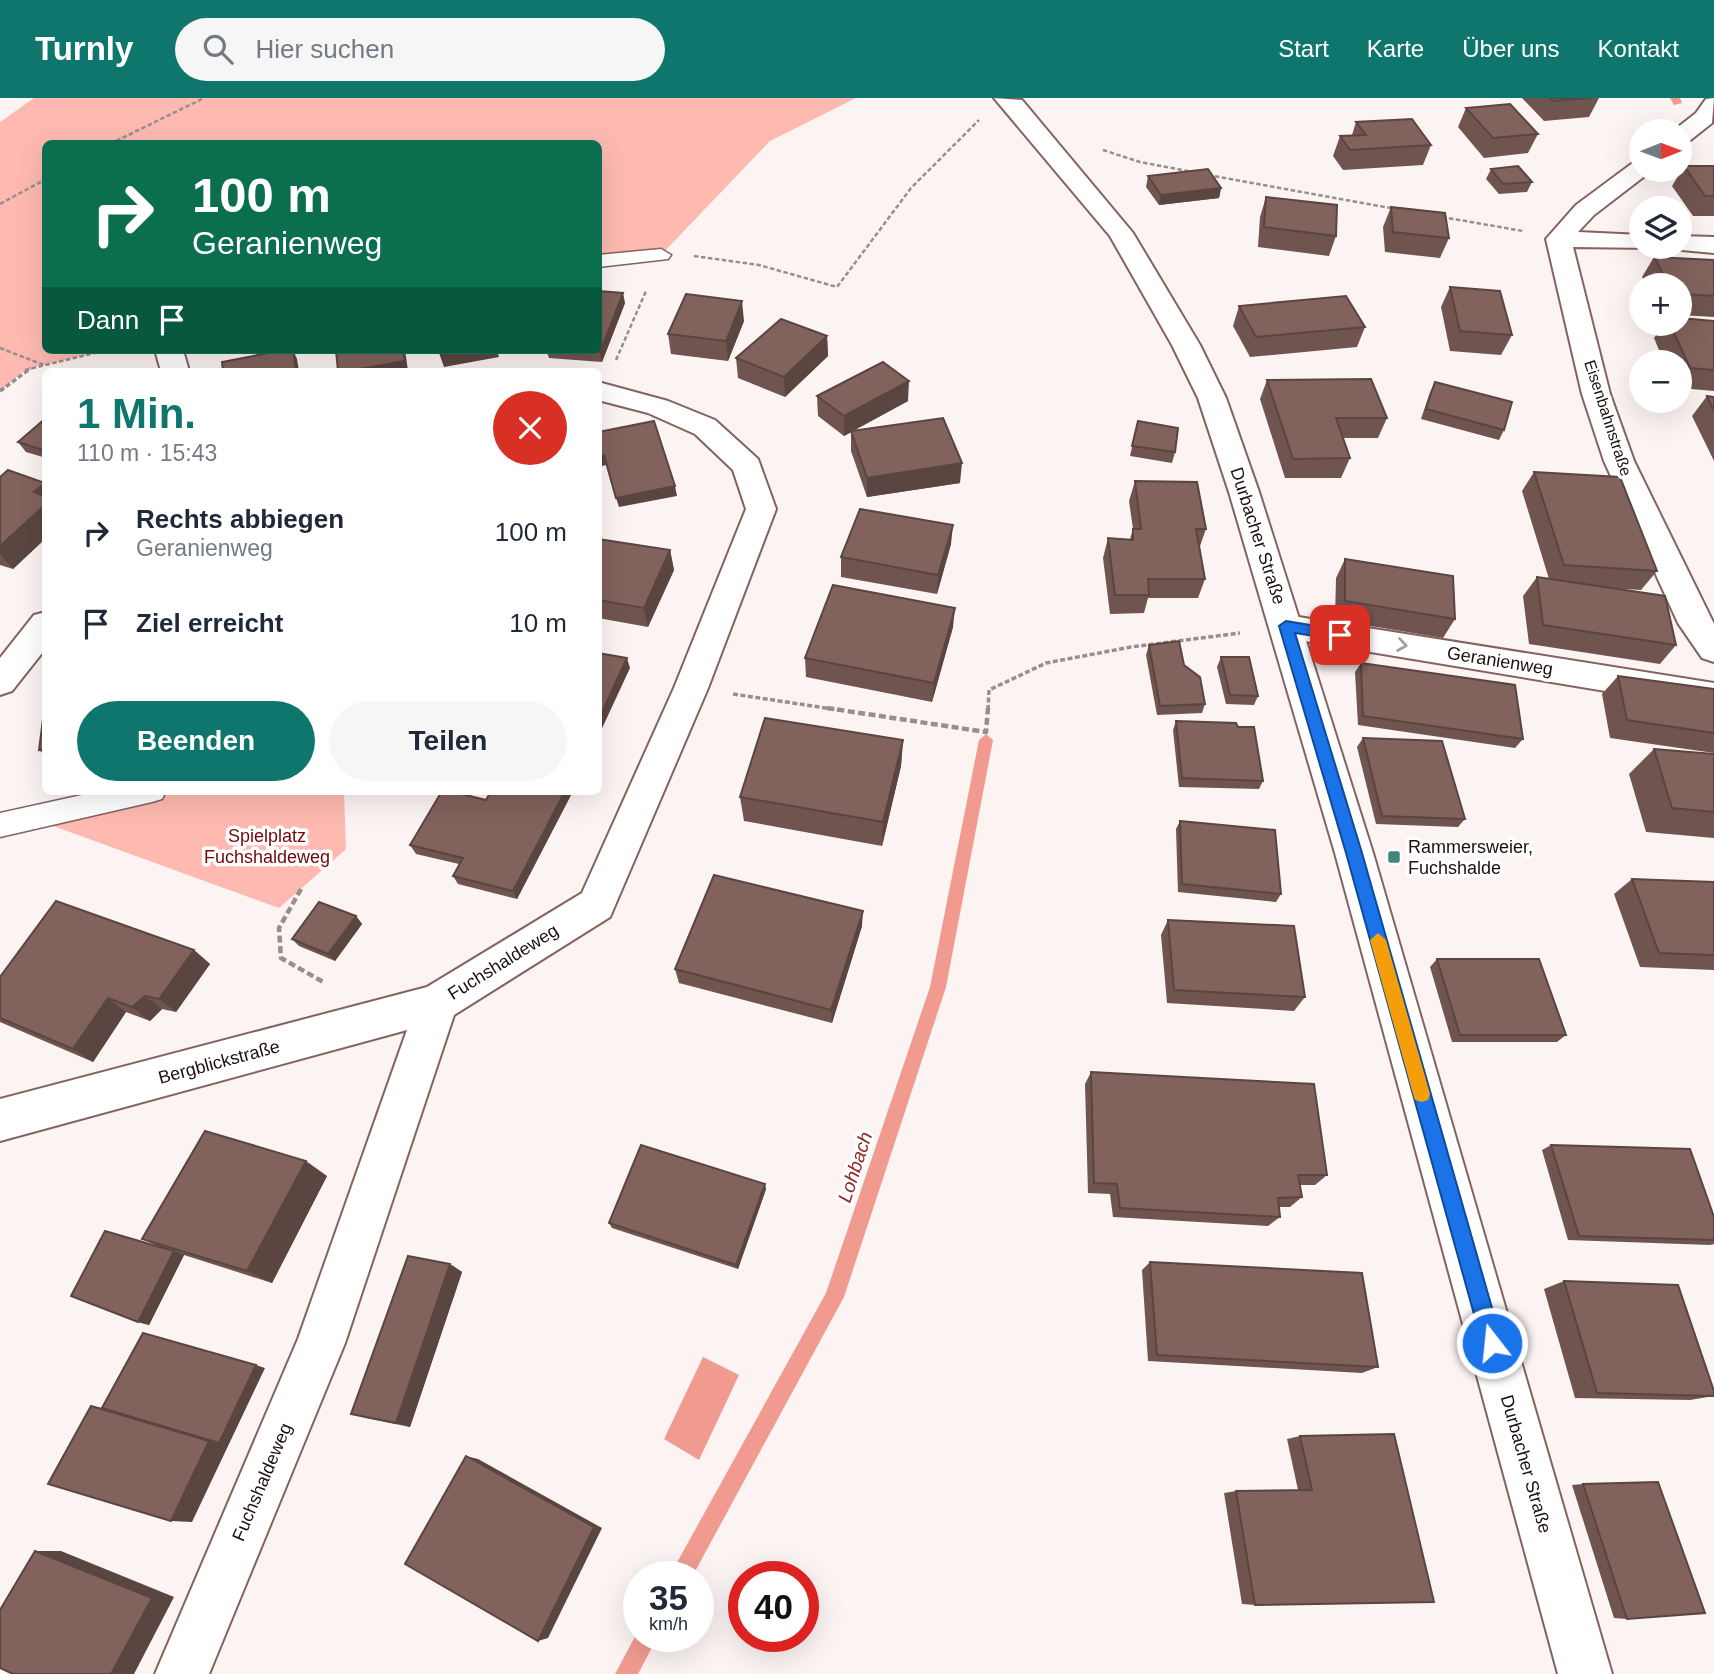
<!DOCTYPE html>
<html lang="de">
<meta charset="utf-8">
<style>
:root{--surface:#fff;--page:#f6f6f7;--text:#1f2937;--muted:#747a83;--accent:#0f766e}
body{margin:0;font-family:Helvetica,sans-serif;background:var(--page);color:var(--text);height:100vh;display:flex;flex-direction:column;font-size:26px;white-space:nowrap}
*{box-sizing:border-box;margin:0}
p{font-size:23px;color:var(--muted)}
.icon{flex:none;width:38px;height:38px;fill:none;stroke:currentColor;stroke-width:2;stroke-linecap:round;stroke-linejoin:round}
.map{position:relative;flex:1;overflow:hidden}
.panel{position:absolute;left:42px;top:270px;width:560px;height:427px;display:flex;flex-direction:column;background:var(--surface);border-radius:10px;box-shadow:0 7px 28px #0002}
.panel>*{flex:none}
.top-card{position:absolute;left:42px;top:42px;width:560px;height:214px;border-radius:10px;box-shadow:0 7px 28px #0002;background:#0b6e4f;color:#fff;overflow:hidden}
.needle{width:46px;rotate:89deg}
.fabs{position:absolute;left:1629px;top:21px;display:grid;gap:14px}
.fabs a{display:grid;place-items:center;width:63px;height:63px;border-radius:50%;background:var(--surface);box-shadow:0 7px 28px #0002;font-size:35px}
.speed{position:absolute;left:623px;top:1463px;display:flex;gap:14px;font-size:35px;font-weight:700;text-align:center}
.speed>*{display:grid;place-content:center;width:91px;height:91px;border-radius:50%;background:var(--surface);box-shadow:0 7px 28px #0002;line-height:1}
.speed small{font-size:18px;font-weight:400}
.speed .limit{border:10px solid #d22;background:#fff;color:#111}
.pin{position:absolute;display:grid;place-items:center;width:60px;height:60px;color:#fff;margin:-30px;border-radius:14px;box-shadow:0 4px 10px #0006}
.me{position:absolute;width:77px;margin:-38px;rotate:344deg;stroke-linejoin:round;filter:drop-shadow(0 0 5px #0008)}
.turn{display:flex;align-items:center;gap:24px;height:147px;padding:0 35px;font-size:32px}
.turn .icon{width:91px;height:91px;stroke-width:2.5}
.turn b{display:block;font-size:49px;line-height:60px}
.then{display:flex;align-items:center;height:66px;padding:0 35px;background:#0003;gap:14px;font-size:26px}
.round{display:grid;place-items:center;flex:none;width:74px;height:74px;border-radius:37px;background:var(--page)}
.headline{display:flex;align-items:center;justify-content:space-between;height:119px;padding:0 35px}
h1{font-size:42px;font-weight:600;line-height:52px;color:var(--accent)}
.action{display:flex;gap:14px;margin-top:auto;padding:14px 35px}
.action a{flex:1;height:80px;border-radius:42px;background:var(--accent);color:#fff;font-size:28px;font-weight:600;line-height:80px;text-align:center}
.action a+a{background:var(--page);color:var(--text)}
ul{padding:0;list-style:none}
li{display:flex;align-items:center;gap:21px;height:91px;padding:0 35px}
li div{flex:1}
li b{display:block;font-size:26px}
li em{font-style:normal}
header{display:flex;align-items:center;gap:42px;box-sizing:border-box;height:98px;padding:0 35px;background:var(--accent);color:#fff}
header strong{font-size:33px}
nav{display:flex;gap:38px;margin-inline-start:auto;font-size:24px}
.search{width:490px;height:63px;background:var(--page);display:flex;align-items:center;gap:18px;box-sizing:border-box;padding:0 24px;border-radius:38px;color:var(--muted);font-size:26px}
.map>svg:first-child{display:block}
</style>
<header>
<strong>Turnly</strong>
<div class="search"><svg class="icon" aria-label="search" viewBox="0 0 24 24"><circle cx="10" cy="10" r="6"/><path d="M15 15l6 6"/></svg>Hier suchen</div>
<nav><a>Start</a><a>Karte</a><a>Über uns</a><a>Kontakt</a></nav>
</header>
<div class="map">
<svg width="1714" height="1576" viewBox="0 0 1714 1576">
<rect width="100%" height="100%" fill="#fcf4f3"/>
<g fill="#febab1">
<path d="M34 0H856L770 43 661 157 599 163 598 46H46V252H107L26 271 0 293V24Z"/>
<path d="M179 693H344L346 751 279 810 45 725Z"/>
</g>
<path fill="#f19b90" d="M703 1259 739 1277 699 1362 664 1341Z"/>
<g fill="none" stroke-linecap="round" stroke-linejoin="round">
<g fill="#f19b90" fill-rule="evenodd">
<path d="M1670 0H1680L1682 5 1674 7Z"/>
<path d="M986 636 993 642 946 889 844 1199 692 1479H669L826 1195 930 889 979 642Z"/>
<path d="M639 1531V1538H658L638 1576H615Z"/>
</g>
<defs>
<g id="service">
<path d="M661 151 671 157 668 161 598 169V157Z"/>
<path d="M100 693H166L162 701 152 704 0 739V715Z"/>
</g>
<g id="minor">
<path d="M1714 0 1712 25 1688 44 1680 46V33H1673L1696 15 1706 1Z"/>
<path d="M1642 62V72H1652L1650 74 1594 117 1578 134 1642 137V149L1651 150 1573 149 1610 296 1634 363 1714 526V564L1702 560 1678 525 1604 363 1582 296 1546 141 1576 107 1634 64Z"/>
<path d="M1680 138 1714 139V155L1671 151 1669 149H1680Z"/>
<path d="M155 252H183L189 273H161Z"/>
<path d="M598 284 668 303 715 322 758 361 776 411 708 590 610 819 454 917 345 1245 209 1576H155L298 1241 407 932 0 1043V1001L427 889 582 795 674 590 746 411 733 372 695 336 648 315 598 302Z"/>
<path d="M46 514V550L12 593 0 597V560L34 517Z"/>
<path d="M1286 517 1714 585V611L1274 538 1269 529 1274 520Z"/>
</g>
<path id="tertiary" d="M994 0 1022 2 1133 135 1200 247 1226 300 1259 394 1373 755 1612 1576H1558L1335 755 1229 394 1198 300 1172 247 1110 138Z"/>
</defs>
<use href="#service" stroke="#84635f" stroke-width="3"/>
<use href="#minor" stroke="#84635f" stroke-width="4"/>
<use href="#tertiary" stroke="#84635f" stroke-width="4"/>
<g stroke="#988e8d" stroke-width="2.5" stroke-dasharray="4.5 2.5" stroke-linecap="butt">
<path d="M110 46 204 0"/>
<path d="M1103 52 1140 64 1193 74"/>
<path d="M1208 77 1396 111"/>
<path d="M0 106 46 81"/>
<path d="M1442 119 1523 133"/>
<path d="M694 158 759 167 837 189 911 90 979 22"/>
<path d="M0 250 44 267"/>
<path d="M616 262 646 193"/>
<path d="M25 272 107 252"/>
</g>
<g stroke="#988e8d" stroke-width="3.5" stroke-dasharray="5 2.5" stroke-linecap="butt">
<path d="M0 293 31 270"/>
<path d="M733 596 839 612"/>
<path d="M988 612 989 592 1046 565 1131 549 1240 535"/>
</g>
<g stroke="#988e8d" stroke-width="4.5" stroke-dasharray="7 3.5" stroke-linecap="butt">
<path d="M827 610 986 634 988 610"/>
<path d="M301 791 279 830 281 860 325 885"/>
</g>
<use href="#service" fill="#fff" fill-rule="evenodd"/>
<use href="#minor" fill="#fff" fill-rule="evenodd"/>
<use href="#tertiary" fill="#fff" fill-rule="evenodd"/>
</g>
<g fill="#705450">
<path d="M1522 0H1599L1589 19 1544 23Z"/>
<path d="M1466 10 1538 36 1528 55 1484 60 1458 29Z"/>
<path d="M1356 24 1431 47 1423 67 1343 72 1333 58 1340 38 1352 37Z"/>
<path d="M1684 68H1714V118H1693L1672 88Z"/>
<path d="M1491 71 1532 84 1527 94 1499 96 1486 81Z"/>
<path d="M1148 78 1221 90 1219 100 1159 107 1146 89Z"/>
<path d="M1266 99 1336 138 1329 158 1258 149 1260 119Z"/>
<path d="M1391 109 1449 140 1440 160 1385 154 1383 129Z"/>
<path d="M1654 159 1714 162V219L1680 217V187H1646L1642 179Z"/>
<path d="M1450 189 1512 237 1501 257 1450 253 1441 209Z"/>
<path d="M625 205 602 264 549 260 546 252H598Z"/>
<path d="M1239 208 1365 229 1357 249 1250 259 1233 228Z"/>
<path d="M744 223 728 263 671 256 668 236Z"/>
<path d="M1714 223V293L1680 290V264H1664L1654 240 1663 226H1680Z"/>
<path d="M827 238 828 258 785 299 738 280 736 260Z"/>
<path d="M1267 282 1387 320 1378 340H1343L1350 360 1341 380H1285L1260 301Z"/>
<path d="M1435 284 1504 332 1499 342 1421 321 1430 294Z"/>
<path d="M817 298 908 303 852 333 960 385 867 399 851 353V334L844 338 818 318Z"/>
<path d="M1707 298 1714 299V363L1692 318Z"/>
<path d="M46 320V360L26 354 18 344Z"/>
<path d="M1138 323 1175 354 1172 365 1130 358Z"/>
<path d="M1534 374 1657 473 1641 492 1608 490 1676 547 1660 566 1529 546 1523 498 1537 479 1549 481 1522 393Z"/>
<path d="M0 379 46 385V440L13 471 0 467Z"/>
<path d="M1135 383 1206 431 1199 451 1205 481 1198 500H1148L1144 515 1110 516 1103 460 1108 440 1130 441 1133 431 1129 403Z"/>
<path d="M598 441 670 452 674 472 648 529 598 520Z"/>
<path d="M951 446 937 496 841 479V459Z"/>
<path d="M1345 461 1455 521 1443 540 1335 522 1336 480Z"/>
<path d="M953 529 932 604 806 579 805 560Z"/>
<path d="M1149 547 1184 567 1205 606 1202 615 1157 617 1146 557Z"/>
<path d="M1221 559 1258 598 1254 607 1226 606 1217 569Z"/>
<path d="M1361 565 1523 641 1515 650 1358 627 1355 574Z"/>
<path d="M1618 578 1714 591V655L1610 640 1602 596Z"/>
<path d="M1176 623 1238 629 1263 683 1259 691 1179 689 1173 632Z"/>
<path d="M1363 640 1465 721 1458 729 1376 726 1357 649Z"/>
<path d="M903 642 901 668 882 748 744 723 740 699Z"/>
<path d="M1654 651 1714 656V740L1646 734 1629 676Z"/>
<path d="M572 695 517 801 458 786 453 778 459 766 416 756 410 747 486 702Z"/>
<path d="M1180 723 1281 796 1276 804 1178 794 1176 731Z"/>
<path d="M1632 781 1714 784V872L1640 869 1614 796Z"/>
<path d="M356 818 362 826 335 863 299 848 292 841Z"/>
<path d="M1168 822 1305 899 1294 913 1167 905 1161 837Z"/>
<path d="M862 828 832 925 679 885 675 871Z"/>
<path d="M194 852 210 866 176 914 162 911 150 923 126 914 93 964 0 924V879Z"/>
<path d="M1437 861 1566 937 1557 944H1452L1430 869Z"/>
<path d="M1091 974 1327 1077 1315 1087H1300L1302 1099 1290 1109H1279L1280 1119 1268 1128 1113 1119 1110 1096 1088 1095 1085 986Z"/>
<path d="M1551 1047 1714 1119V1146L1710 1147 1568 1142 1542 1052Z"/>
<path d="M327 1078 272 1185 184 1157 149 1227 138 1224 162 1150 142 1141Z"/>
<path d="M766 1091 738 1171 612 1130 609 1125Z"/>
<path d="M1150 1164 1378 1269 1362 1275 1148 1263 1142 1172Z"/>
<path d="M450 1166 462 1174 410 1329 366 1320 351 1316Z"/>
<path d="M1564 1183 1714 1298 1690 1302 1575 1300 1544 1191Z"/>
<path d="M1394 1336 1255 1507 1242 1506 1224 1395 1236 1393 1298 1392 1287 1341 1300 1338Z"/>
<path d="M1583 1386 1627 1521 1614 1520 1572 1387Z"/>
</g>
<g fill="#5b4541">
<path d="M1221 90 1219 100 1159 107 1161 97Z"/>
<path d="M623 195 625 205 602 264 600 254Z"/>
<path d="M742 203 744 223 728 263 726 243Z"/>
<path d="M827 238 828 258 785 299 784 279Z"/>
<path d="M293 252 297 261 299 273H296Z"/>
<path d="M403 252H405L408 273H349Z"/>
<path d="M438 252H497L499 259 444 269Z"/>
<path d="M909 283 908 303 844 338V318Z"/>
<path d="M604 357 606 367 598 369V358Z"/>
<path d="M962 365 960 385 867 399V380Z"/>
<path d="M45 385 46 440 13 471 0 456V448L34 394Z"/>
<path d="M675 388 677 398 619 409 616 400Z"/>
<path d="M953 427 951 446 937 496 938 477Z"/>
<path d="M670 452 674 472 648 529 644 510Z"/>
<path d="M955 510 953 529 932 604 934 585Z"/>
<path d="M627 560 630 570 598 639V623Z"/>
<path d="M903 642 901 668 882 748 883 724Z"/>
<path d="M46 650V658L39 652Z"/>
<path d="M565 693H571L572 695 517 801 513 793Z"/>
<path d="M863 813 862 828 832 925 831 912Z"/>
<path d="M356 818 362 826 335 863 328 856Z"/>
<path d="M194 852 210 866 176 914 159 901Z"/>
<path d="M145 898 162 911 150 923 132 909Z"/>
<path d="M108 900 126 914 93 964 73 951Z"/>
<path d="M306 1063 327 1078 272 1185 247 1173Z"/>
<path d="M765 1086 766 1091 738 1171 736 1167Z"/>
<path d="M174 1153 184 1157 149 1227 138 1224Z"/>
<path d="M450 1166 462 1174 410 1329 396 1325Z"/>
<path d="M256 1267 265 1270 192 1424 171 1423 91 1308 114 1312Z"/>
<path d="M466 1358 478 1361 602 1430 548 1540 538 1543Z"/>
<path d="M35 1453H61L174 1499 134 1576H111Z"/>
</g>
<g fill="#82625d" stroke="#5b4541" stroke-width="2">
<path d="M1550 0H1591L1553 3Z"/>
<path d="M1510 6 1538 36 1493 40 1466 10Z"/>
<path d="M1412 21 1431 47 1350 52 1340 38 1366 37 1356 24Z"/>
<path d="M1518 68 1532 84 1503 86 1491 71Z"/>
<path d="M1684 68H1714V98H1705Z"/>
<path d="M1208 71 1221 90 1161 97 1148 78Z"/>
<path d="M1266 99 1337 107 1336 138 1264 129Z"/>
<path d="M1391 109 1445 115 1449 140 1393 134Z"/>
<path d="M1654 159 1714 162V198L1680 196V187H1669Z"/>
<path d="M1450 189 1500 193 1512 237 1460 233Z"/>
<path d="M598 193 623 195 600 254 575 252H598Z"/>
<path d="M686 196 742 203 726 243 668 236Z"/>
<path d="M1346 198 1365 229 1256 239 1239 208Z"/>
<path d="M1680 220 1714 223V272L1690 270 1670 226H1680Z"/>
<path d="M781 221 827 238 784 279 736 260Z"/>
<path d="M284 252H293L296 273H223L222 264Z"/>
<path d="M336 252H403L405 263 349 273H338Z"/>
<path d="M883 264 909 283 844 318 817 298Z"/>
<path d="M1371 281 1387 320H1336L1350 360 1293 361 1267 282Z"/>
<path d="M1435 284 1512 304 1504 332 1426 311Z"/>
<path d="M1707 298 1714 299V313Z"/>
<path d="M46 320V353L18 344Z"/>
<path d="M943 320 962 365 867 380 851 333Z"/>
<path d="M654 323 675 388 616 400 604 357 598 358V334Z"/>
<path d="M1138 323 1178 330 1175 354 1132 348Z"/>
<path d="M8 372 45 385 34 394 46 399V406L0 448V379Z"/>
<path d="M1534 374 1620 379 1657 473 1564 467Z"/>
<path d="M1135 383 1197 384 1206 431H1196L1205 481H1148L1149 497H1115L1108 440 1133 442V431H1141Z"/>
<path d="M860 411 953 427 938 477 841 459Z"/>
<path d="M598 441 670 452 644 510 598 502Z"/>
<path d="M1345 461 1453 478 1455 521 1345 503Z"/>
<path d="M1537 479 1665 498 1676 547 1543 527Z"/>
<path d="M833 487 955 510 934 585 805 560Z"/>
<path d="M1179 543 1184 567 1200 579 1205 606 1160 608 1149 547Z"/>
<path d="M598 555 627 560 598 623Z"/>
<path d="M1221 559H1249L1258 598 1230 597Z"/>
<path d="M1361 565 1515 587 1523 641 1363 618Z"/>
<path d="M1618 578 1714 591V635L1627 622Z"/>
<path d="M46 598V650L39 652Z"/>
<path d="M765 620 903 642 883 724 740 699Z"/>
<path d="M1176 623 1236 625 1238 629H1254L1263 683 1182 680Z"/>
<path d="M1363 640 1442 643 1465 721 1382 718Z"/>
<path d="M1654 651 1714 656V714L1672 710Z"/>
<path d="M442 693H449L486 702 491 693H565L513 793 453 778 463 760 410 747Z"/>
<path d="M1180 723 1275 732 1281 796 1182 786Z"/>
<path d="M714 777 863 813 831 912 675 871Z"/>
<path d="M1632 781 1714 784V857L1659 855Z"/>
<path d="M56 803 194 852 159 901 145 898 132 909 108 900 73 951 0 920V879Z"/>
<path d="M319 804 356 818 328 856 292 841Z"/>
<path d="M1168 822 1294 828 1305 899 1174 892Z"/>
<path d="M1437 861H1539L1566 937H1460Z"/>
<path d="M1091 974 1314 986 1327 1077H1298L1302 1099 1278 1100 1280 1119 1120 1110 1117 1086 1094 1085Z"/>
<path d="M205 1033 306 1063 247 1173 142 1141Z"/>
<path d="M641 1047 765 1086 736 1167 609 1125Z"/>
<path d="M1551 1047 1690 1051 1714 1119V1142L1579 1138Z"/>
<path d="M105 1133 174 1153 138 1224 71 1198Z"/>
<path d="M408 1158 450 1166 396 1325 351 1316Z"/>
<path d="M1150 1164 1362 1175 1378 1269 1157 1257Z"/>
<path d="M1564 1183 1678 1187 1714 1293V1298L1597 1295Z"/>
<path d="M143 1235 256 1267 219 1345 102 1310Z"/>
<path d="M91 1308 209 1343 171 1423 48 1386Z"/>
<path d="M1394 1336 1434 1504 1255 1507 1236 1393 1312 1392 1300 1338Z"/>
<path d="M466 1358 594 1429 538 1543 405 1466Z"/>
<path d="M1658 1384 1705 1515 1627 1521 1583 1386Z"/>
<path d="M35 1453 152 1500 111 1576H13L0 1570V1512Z"/>
</g>
<defs><path id="oneway-chevron" d="M-2-3.5L2.5 0L-2 3.5" fill="none" stroke-width="1.6" stroke-linecap="round" stroke-linejoin="round" transform="scale(1.75)"/></defs>
<use stroke="#a49f9f" href="#oneway-chevron" transform="translate(1402 547) rotate(9)"/>
<path fill="#1a73e8" stroke="#114b97" stroke-width="2" d="M1286 523 1340 532 1347 537 1340 542 1295 535 1362 755 1502 1245 1499 1252 1492 1255 1485 1252 1482 1245 1346 755 1279 528Z"/>
<path fill="#f59e0b" d="M1378 835 1386 842 1430 996 1428 1002 1422 1004 1415 1002 1413 996 1370 842Z"/>
<rect fill="#41867c" stroke="#fff" stroke-width="2.5" x="1387" y="752" width="14" height="14" rx="3.5"/>
<g text-anchor="middle" dominant-baseline="central" stroke-width="7" stroke-linejoin="round" paint-order="stroke">
<g font-size="16" fill="#1c100e" stroke="#fff">
<text transform="translate(1608 320) rotate(72)">Eisenbahnstraße</text>
</g>
<g font-size="18" fill="#1c100e" stroke="#fff">
<text transform="translate(1258 438) rotate(72)">Durbacher Straße</text>
<text transform="translate(1500 563) rotate(9)">Geranienweg</text>
<text transform="translate(503 864) rotate(-32)">Fuchshaldeweg</text>
<text transform="translate(219 964) rotate(-15)">Bergblickstraße</text>
<text transform="translate(1526 1366) rotate(74)">Durbacher Straße</text>
<text transform="translate(262 1384) rotate(-67)">Fuchshaldeweg</text>
</g>
<g font-size="18" fill="#700709" stroke="#fff">
<text x="267" y="738">Spielplatz<tspan x="267" dy="21">Fuchshaldeweg</tspan></text>
</g>
<g font-size="18" fill="#1c100e" stroke="#fff" text-anchor="start">
<text x="1408" y="749">Rammersweier,<tspan x="1408" dy="21">Fuchshalde</tspan></text>
</g>
<g font-size="19" font-style="italic" fill="#8d2a24" stroke="#fff">
<text transform="translate(855 1069) rotate(-72)">Lohbach</text>
</g>
</g>
</svg>
<div class="fabs">
<a><svg class="needle" viewBox="-14 -14 28 28"><path d="M0-13l5 13h-10z" fill="#e53935"/><path d="M0 13l5-13h-10z" fill="#747a83"/></svg></a>
<a><svg class="icon" aria-label="layers" viewBox="0 0 24 24"><path d="M12 4l9 5-9 5-9-5zM3 14l9 5 9-5"/></svg></a>
<a>+</a>
<a>−</a>
</div>
<div class="speed"><div>35<small>km/h</small></div><div class="limit">40</div></div>
<div class="pin" style="left:1340px;top:537px;background:#d93025"><svg class="icon" aria-label="arrive" viewBox="0 0 24 24"><path d="M6 21V4h12l-3 4 3 4H6"/></svg></div>
<svg class="me" style="left:1492px;top:1245px" viewBox="-20 -20 40 40"><circle r="17" fill="#1a73e8" stroke="#fff" stroke-width="3"/><path d="M0-11L8 9 0 5-8 9z" fill="#fff"/></svg>
<div class="top-card">
<div class="turn"><svg class="icon" aria-label="right" viewBox="0 0 24 24"><path d="M7 20v-9h11M14 6l5 5-5 5"/></svg><div><b>100 m</b>Geranienweg</div></div>
<div class="then">Dann<svg class="icon" aria-label="arrive" viewBox="0 0 24 24"><path d="M6 21V4h12l-3 4 3 4H6"/></svg></div>
</div>
<section class="panel">
<div class="headline"><div><h1>1 Min.</h1><p>110 m · 15:43</p></div><a class="round" style="background:#d93025;color:#fff"><svg class="icon" aria-label="close" viewBox="0 0 24 24"><path d="M6 6l12 12M18 6L6 18"/></svg></a></div>
<ul>
<li><svg class="icon" aria-label="right" viewBox="0 0 24 24"><path d="M7 20v-9h11M14 6l5 5-5 5"/></svg><div><b>Rechts abbiegen</b><p>Geranienweg</p></div><em>100 m</em></li>
<li><svg class="icon" aria-label="arrive" viewBox="0 0 24 24"><path d="M6 21V4h12l-3 4 3 4H6"/></svg><div><b>Ziel erreicht</b></div><em>10 m</em></li>
</ul>
<div class="action"><a>Beenden</a><a>Teilen</a></div>
</section>
</div>
